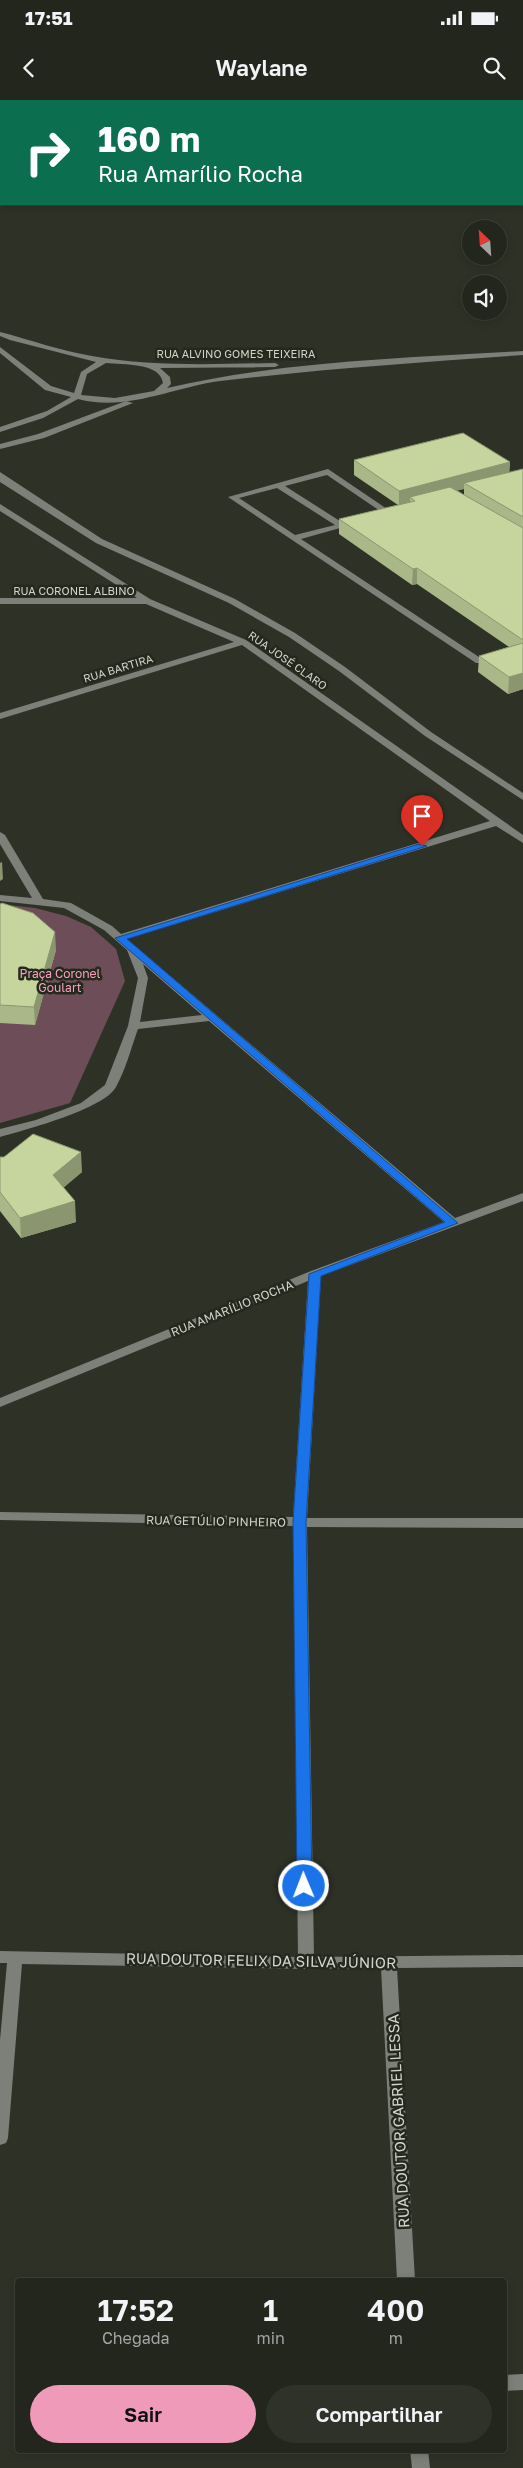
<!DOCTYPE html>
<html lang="pt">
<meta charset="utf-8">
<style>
:root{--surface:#22261c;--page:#2e3229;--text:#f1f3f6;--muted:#a2a5a3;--line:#3f433b;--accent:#ef9ab8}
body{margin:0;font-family:"Golos Text",sans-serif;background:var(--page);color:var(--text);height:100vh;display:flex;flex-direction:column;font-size:19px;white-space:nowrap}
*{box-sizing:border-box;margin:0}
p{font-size:16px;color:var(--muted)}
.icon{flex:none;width:28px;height:28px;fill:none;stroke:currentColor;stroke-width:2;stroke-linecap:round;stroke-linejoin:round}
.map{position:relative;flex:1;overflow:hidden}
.details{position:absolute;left:15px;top:2178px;width:492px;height:175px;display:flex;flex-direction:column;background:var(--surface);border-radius:5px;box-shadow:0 2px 8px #0003,0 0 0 1px var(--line)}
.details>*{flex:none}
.banner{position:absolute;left:0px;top:0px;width:524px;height:105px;box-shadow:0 2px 8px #0003,0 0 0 1px var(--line);background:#0b6e4f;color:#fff;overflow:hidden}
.needle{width:32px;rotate:335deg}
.controls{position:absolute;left:462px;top:120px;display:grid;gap:10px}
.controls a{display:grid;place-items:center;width:45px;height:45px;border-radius:50%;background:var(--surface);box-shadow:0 2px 8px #0003,0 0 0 1px var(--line);font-size:25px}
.pin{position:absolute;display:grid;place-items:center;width:42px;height:42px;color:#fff;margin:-51px -21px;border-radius:50% 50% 50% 0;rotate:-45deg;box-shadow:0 0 5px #0007}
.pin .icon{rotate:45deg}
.me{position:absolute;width:55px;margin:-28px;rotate:359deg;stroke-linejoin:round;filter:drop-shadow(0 0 4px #0008)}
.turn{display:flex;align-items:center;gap:18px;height:105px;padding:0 15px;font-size:22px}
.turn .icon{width:65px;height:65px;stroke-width:2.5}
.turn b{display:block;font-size:35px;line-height:42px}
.eta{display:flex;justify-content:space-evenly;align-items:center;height:85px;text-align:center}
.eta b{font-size:30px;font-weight:600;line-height:35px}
.cta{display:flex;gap:10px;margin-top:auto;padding:10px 15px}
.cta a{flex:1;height:58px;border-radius:30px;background:var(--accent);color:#111;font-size:20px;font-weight:600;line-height:58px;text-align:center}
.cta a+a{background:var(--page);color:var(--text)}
.status{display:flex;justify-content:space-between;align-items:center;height:35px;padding:0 25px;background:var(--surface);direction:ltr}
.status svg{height:14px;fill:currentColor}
header{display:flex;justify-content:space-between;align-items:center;height:65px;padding:0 15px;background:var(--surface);font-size:22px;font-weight:600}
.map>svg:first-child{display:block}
</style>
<div class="status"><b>17:51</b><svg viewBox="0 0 49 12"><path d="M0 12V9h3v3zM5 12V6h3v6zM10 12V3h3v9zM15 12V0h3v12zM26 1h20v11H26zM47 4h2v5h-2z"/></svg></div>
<header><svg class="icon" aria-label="back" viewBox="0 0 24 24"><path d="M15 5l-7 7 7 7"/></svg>Waylane<svg class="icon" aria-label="search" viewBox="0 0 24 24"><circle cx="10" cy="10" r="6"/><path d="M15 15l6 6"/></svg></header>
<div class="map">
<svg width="523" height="2368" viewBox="0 0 523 2368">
<rect width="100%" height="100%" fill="#2e3226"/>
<path fill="#6d4d58" d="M0 804 35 808 66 816 91 827 116 849 125 881 70 1003 0 1023Z"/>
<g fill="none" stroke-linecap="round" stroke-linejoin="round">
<g fill="#7d7f79" fill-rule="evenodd">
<path d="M0 232C31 240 61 251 92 256 152 267 214 264 275 263L279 265 275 267 160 268 170 277 171 284 167 288C283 261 404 258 523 251V255C422 262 321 269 220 281 174 287 126 312 78 299L43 318 0 332V327L47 311 71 297 45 290 0 253V247L51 286 74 293 81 272 96 262 10 240 0 236ZM106 263C123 265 160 262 163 283L154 291 115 298 81 295 87 274Z"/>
<path d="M126 301 133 303 44 338 0 349V344L38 334Z"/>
<path d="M328 369 393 413 386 415 327 375 285 386 343 423 354 420 358 423 301 439 482 559V563H476L228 397ZM277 388 335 425 295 435 239 398Z"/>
<path d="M0 372 102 439 235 499 295 533 345 567 431 632 523 693V700L425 636 339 571 289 537 229 503 96 443 0 382Z"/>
<path d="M0 404 150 499 246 540 523 735V743L496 726 127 839 455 1118 523 1093V1101L321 1176 307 1418H523V1428L307 1427 314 1857 523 1855V1867L397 1868 415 2180H397L381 1868 306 1869 22 1864 8 2038 6 2043 0 2045V1940L7 1863H0V1851L298 1857 293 1426 0 1420V1412L293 1417 308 1181 0 1307V1298L311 1171 444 1122 209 921 138 929C131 948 126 969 116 987 104 1009 25 1030 0 1037V1029L36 1020 81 1003 105 985 128 926 138 878 127 850 104 830 64 808 0 801V795L32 798 0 744V732L5 735 43 799 71 803 112 826 121 834 490 721 242 545 0 619V613L234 542 146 504H0V498H137L0 411ZM143 864 202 915 140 922 148 878Z"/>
<path d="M523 2274V2290L505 2291V2275Z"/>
<path d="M410 2350H428L430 2368H412Z"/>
</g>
</g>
<g fill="#aab788" fill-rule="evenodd">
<path d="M354 360 510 362 509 373 523 369V589L508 594 478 572 479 556 509 547 417 484 412 485 339 434V419L398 405 354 375ZM464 389V395L457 390Z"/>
<path d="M0 804 56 850 35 925 0 923Z"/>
<path d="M0 1057H4L82 1072 63 1087 76 1122 21 1138 0 1111Z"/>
</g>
<g fill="#8b956f">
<path d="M510 362 509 377 464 383V389L415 401 410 397V403L399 406V391Z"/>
<path d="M417 468V484L412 485 413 469Z"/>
<path d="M523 573V589L508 594 509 577Z"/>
<path d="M2 762 3 779 0 781V763Z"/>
<path d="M55 832 56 850 35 925 34 907Z"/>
<path d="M81 1052 82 1072 54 1096 53 1075Z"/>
<path d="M75 1101 76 1122 21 1138 20 1118Z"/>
</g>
<g fill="#c6d59e" stroke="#8b956f">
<path d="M463 333 510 362 399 391 354 360Z"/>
<path d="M523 369V417L464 383Z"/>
<path d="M450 387 523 428V540L417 468 413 469 339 419 415 401 410 397Z"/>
<path d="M523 543V573L509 577 479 556Z"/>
<path d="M2 803 33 813 55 832 34 907 0 905V804Z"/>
<path d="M33 1034 81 1052 53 1075 75 1101 20 1118 0 1092V1057H4Z"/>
</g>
<path fill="#1a73e8" stroke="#114b97" d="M419 744 427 746 127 839 458 1123 321 1176 306 1422 312 1786 310 1790H299L297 1786 293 1422 309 1174 445 1122 115 838Z"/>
<g text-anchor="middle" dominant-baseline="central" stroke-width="5" stroke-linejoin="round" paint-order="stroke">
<g font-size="11" fill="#d1d3cc" stroke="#25281c">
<text x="236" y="253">RUA ALVINO GOMES TEIXEIRA</text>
<text x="74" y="490">RUA CORONEL ALBINO</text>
<text transform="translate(288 560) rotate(35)">RUA JOSÉ CLARO</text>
<text transform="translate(118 568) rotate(-17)">RUA BARTIRA</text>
</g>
<g font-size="12" fill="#f6a3c0" stroke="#25281c">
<text x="60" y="873">Praça Coronel<tspan x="60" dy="14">Goulart</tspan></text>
</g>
<g font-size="12" fill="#d1d3cc" stroke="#25281c">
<text transform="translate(232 1208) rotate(-22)">RUA AMARÍLIO ROCHA</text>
<text transform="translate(216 1421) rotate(1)">RUA GETÚLIO PINHEIRO</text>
</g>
<g font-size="15" fill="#d1d3cc" stroke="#25281c">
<text transform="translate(261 1860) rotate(1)">RUA DOUTOR FELIX DA SILVA JÚNIOR</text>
<text transform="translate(398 2021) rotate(-93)">RUA DOUTOR GABRIEL LESSA</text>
</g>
</g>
</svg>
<div class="controls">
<a><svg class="needle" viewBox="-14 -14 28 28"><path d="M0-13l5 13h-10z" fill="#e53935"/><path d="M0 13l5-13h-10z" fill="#a2a5a3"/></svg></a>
<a><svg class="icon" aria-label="sound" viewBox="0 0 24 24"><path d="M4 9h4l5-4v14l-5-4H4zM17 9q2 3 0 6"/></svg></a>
</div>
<div class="pin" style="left:422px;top:746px;background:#d93025"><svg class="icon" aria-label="arrive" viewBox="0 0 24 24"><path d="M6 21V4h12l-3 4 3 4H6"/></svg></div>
<svg class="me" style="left:304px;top:1786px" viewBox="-20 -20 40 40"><circle r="17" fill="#1a73e8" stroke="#fff" stroke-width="3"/><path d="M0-11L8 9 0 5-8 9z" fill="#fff"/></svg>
<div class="banner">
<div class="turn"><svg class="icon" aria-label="right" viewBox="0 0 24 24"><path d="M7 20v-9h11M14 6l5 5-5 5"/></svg><div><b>160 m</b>Rua Amarílio Rocha</div></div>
</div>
<section class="details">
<div class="eta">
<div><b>17:52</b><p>Chegada</p></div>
<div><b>1</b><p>min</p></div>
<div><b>400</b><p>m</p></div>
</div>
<div class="cta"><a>Sair</a><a>Compartilhar</a></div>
</section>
</div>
